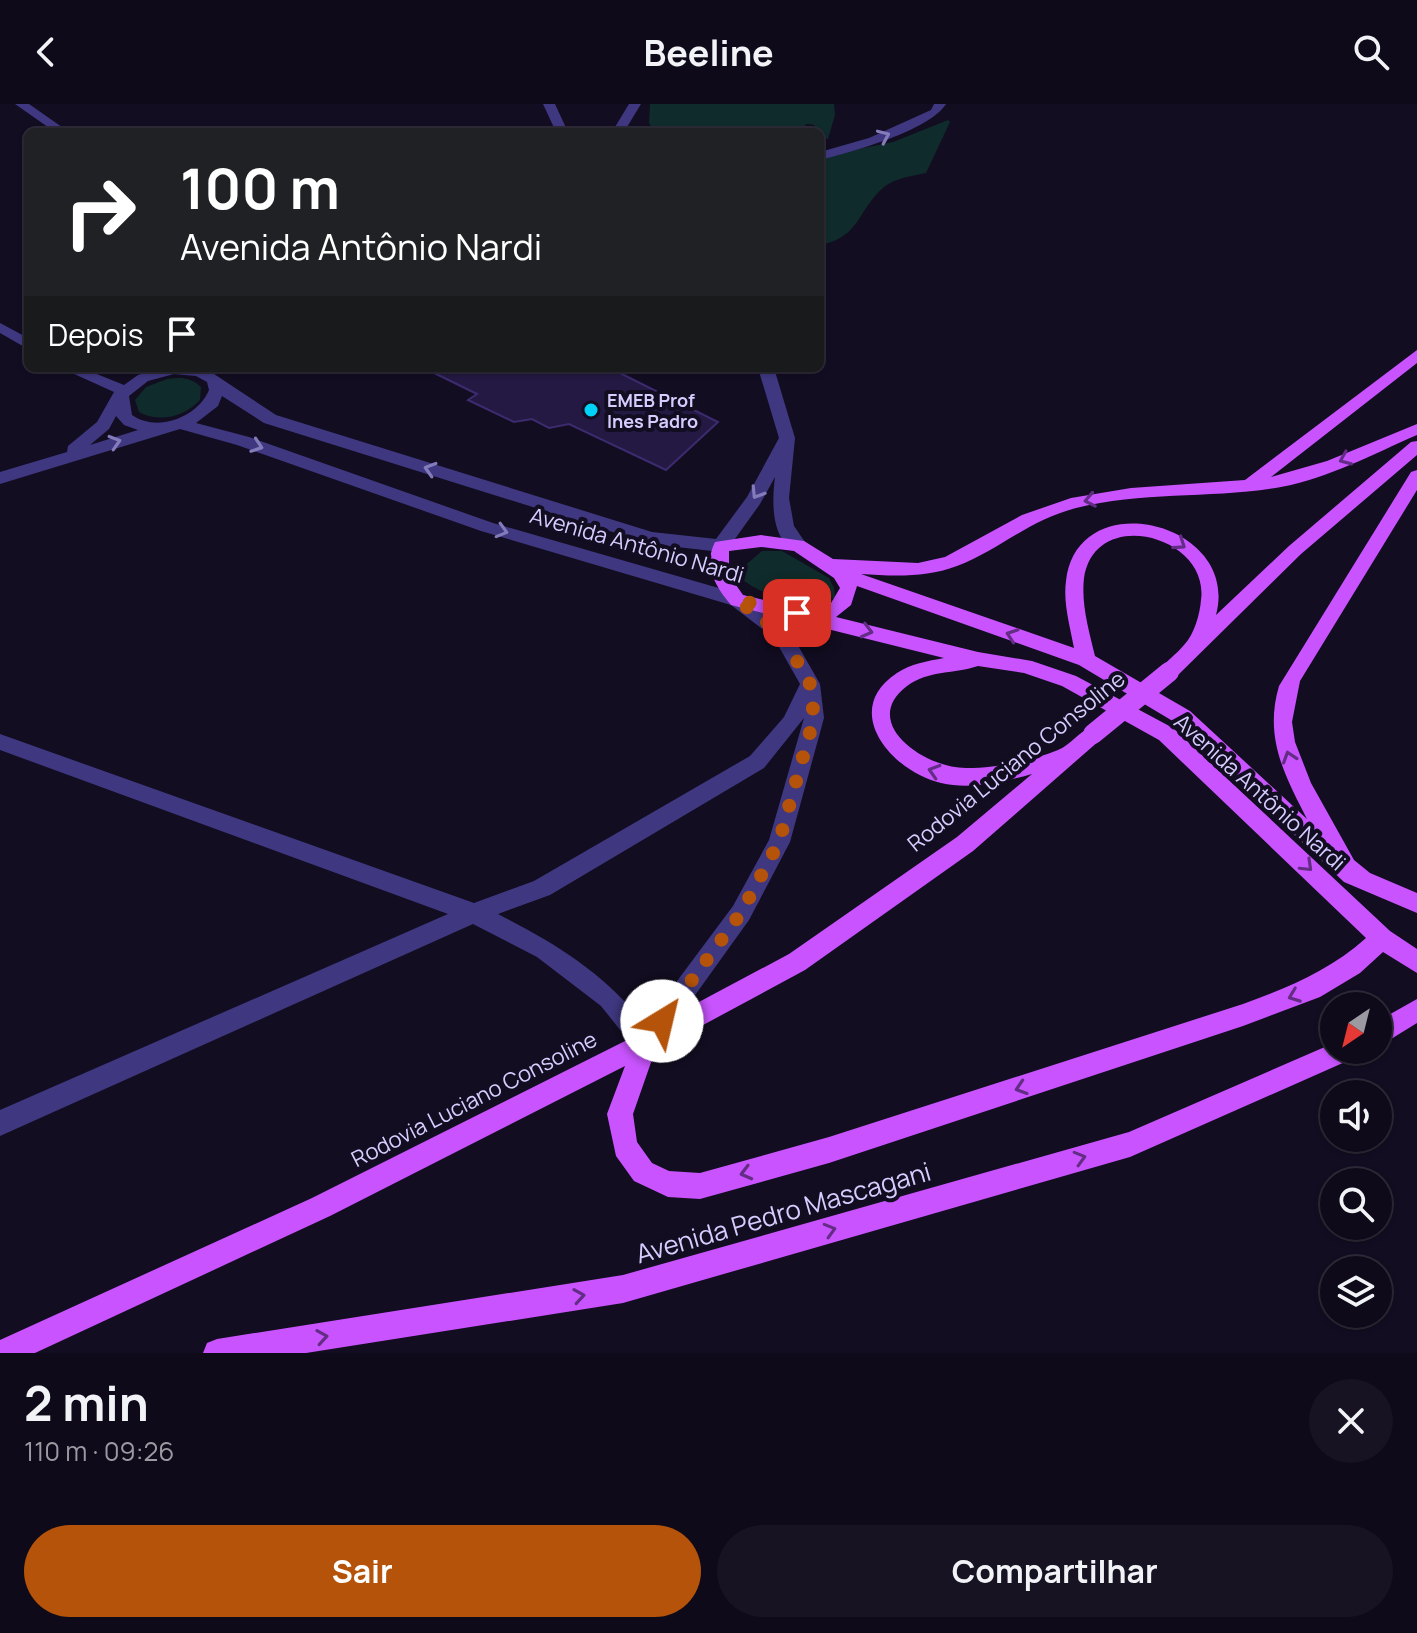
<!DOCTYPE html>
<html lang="pt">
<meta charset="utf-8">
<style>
:root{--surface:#0e0a19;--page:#171322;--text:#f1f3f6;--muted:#9b9aa2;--line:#2e2b38;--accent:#b45309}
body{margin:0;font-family:Manrope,sans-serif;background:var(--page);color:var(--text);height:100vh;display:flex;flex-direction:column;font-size:30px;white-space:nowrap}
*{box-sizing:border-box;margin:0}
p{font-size:26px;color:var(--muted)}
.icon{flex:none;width:44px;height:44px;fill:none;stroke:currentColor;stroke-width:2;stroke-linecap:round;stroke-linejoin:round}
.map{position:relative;height:1249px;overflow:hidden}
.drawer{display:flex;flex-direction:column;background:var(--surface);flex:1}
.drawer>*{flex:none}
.top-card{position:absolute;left:24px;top:24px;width:800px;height:244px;border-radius:12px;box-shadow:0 2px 6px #0004,0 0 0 2px var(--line);background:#202124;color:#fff;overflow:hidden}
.needle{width:52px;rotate:215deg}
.buttons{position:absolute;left:1320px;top:888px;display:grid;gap:16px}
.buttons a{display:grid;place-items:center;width:72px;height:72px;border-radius:50%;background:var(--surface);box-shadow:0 2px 6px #0004,0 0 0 2px var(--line);font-size:40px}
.pin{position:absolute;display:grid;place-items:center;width:68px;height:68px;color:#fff;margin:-34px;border-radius:16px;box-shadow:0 4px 12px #0006}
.me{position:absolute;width:88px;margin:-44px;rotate:36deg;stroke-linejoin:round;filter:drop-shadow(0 0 6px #0008)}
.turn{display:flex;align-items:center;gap:28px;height:168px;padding:0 24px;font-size:36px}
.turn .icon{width:104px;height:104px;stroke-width:2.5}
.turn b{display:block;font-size:56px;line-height:68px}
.then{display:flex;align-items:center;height:76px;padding:0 24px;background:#0003;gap:16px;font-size:30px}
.round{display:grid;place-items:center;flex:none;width:84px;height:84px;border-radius:42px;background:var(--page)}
.headline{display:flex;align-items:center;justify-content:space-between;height:136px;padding:0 24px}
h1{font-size:48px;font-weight:700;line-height:60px}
.button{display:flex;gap:16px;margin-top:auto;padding:16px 24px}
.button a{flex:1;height:92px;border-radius:48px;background:var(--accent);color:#fff;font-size:32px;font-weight:700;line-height:92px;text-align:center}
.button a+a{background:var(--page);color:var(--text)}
header{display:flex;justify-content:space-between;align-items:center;height:104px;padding:0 24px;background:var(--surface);font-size:36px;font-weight:700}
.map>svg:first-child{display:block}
</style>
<header><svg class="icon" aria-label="back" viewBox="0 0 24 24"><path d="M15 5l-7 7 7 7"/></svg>Beeline<svg class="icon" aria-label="search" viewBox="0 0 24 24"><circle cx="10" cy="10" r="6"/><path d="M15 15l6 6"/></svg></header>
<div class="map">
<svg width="1417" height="1249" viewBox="0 0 1417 1249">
<rect width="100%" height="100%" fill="#120d21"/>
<g fill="#102b2b">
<path d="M650 0H834L835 11 828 35 823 34 814 21 807 20 796 28H654L649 19Z"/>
<path d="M948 16 950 18 926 69C912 72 895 74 884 83 857 106 861 133 820 141V53L893 38Z"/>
<path d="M167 275C180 273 191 273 201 283L200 296C184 313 159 319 139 308L135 296 146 283Z"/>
<path d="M762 447H782L829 474 834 484 835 493C812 510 766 492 744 477L742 464Z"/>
</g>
<path fill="#241942" stroke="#3c2b6f" stroke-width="2" d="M424 264H610L718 318 666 366 569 320 549 324 532 315 514 318 468 296 477 290Z"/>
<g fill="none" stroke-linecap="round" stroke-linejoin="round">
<g fill="#3f3881" fill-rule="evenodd">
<path d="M15 0H29L69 28H55Z"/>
<path d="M543 0H555L568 28H556Z"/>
<path d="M629 0H641L624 28H612Z"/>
<path d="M934 0H946C929 27 851 48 820 56V48L869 34 931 6Z"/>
<path d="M0 219 28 234V245L0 229Z"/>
<path d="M61 264H82L124 281 138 271 160 264H205L276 311 652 428 716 435 747 393 779 334 758 264H774L795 334 789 394 794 422 807 441 798 447C770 439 772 395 775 373L760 400 727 446 721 448 651 440 264 319 222 292 218 302 196 319 249 333 493 419 743 491 788 524 820 580 824 614 790 738 749 816 655 947 646 951 637 947 601 902 537 853 473 820 0 1032V1006L448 810 0 646V630L474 799 534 777 750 652 784 613 800 580 774 534 731 501 481 427 237 341 180 325 0 380V368L67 348 68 342 97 318 114 288ZM174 270 196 272 207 278 209 286C198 313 157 329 132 311L129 292 148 277ZM116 312 124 321 138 326 90 341 109 325ZM804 614 769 736 733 802 645 920C601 867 558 841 498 810L550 791 764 664Z"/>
</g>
<g fill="#c954ff" fill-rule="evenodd">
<path d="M1417 246V259L1271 373 1327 357 1417 320V331C1373 350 1329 374 1281 383 1214 395 1143 387 1076 404 1029 416 999 446 957 462 925 474 893 472 861 470L1074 544C1070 522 1063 499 1066 477 1077 378 1241 418 1216 511L1289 442 1411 338 1417 337V351L1301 450 1176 573H1162L1159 568C1165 557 1176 551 1184 541 1194 531 1200 510 1201 496 1210 432 1095 401 1084 474 1081 500 1089 527 1095 552L1190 607 1307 715C1284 670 1264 633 1279 582L1411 368 1417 366V386L1300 577 1292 618 1295 638 1311 679 1354 756 1370 769 1417 789V809L1344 778 1176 619 1079 561 857 482 851 501 836 513 978 548 1032 557 1076 572 1173 624 1390 827 1417 845V869L1383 848 1360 869 1320 893 1243 922 829 1059 700 1095 668 1093 634 1077 616 1052 607 1010 625 962 330 1112 35 1249H0V1236L312 1094 637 931 789 850 957 733 1032 670C1003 678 971 686 941 679 893 668 839 607 897 569 910 560 928 557 944 554L731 501C715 482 703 462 715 438L761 431 804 437 833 455 918 459 945 453 1022 411 1071 394 1131 384 1245 376ZM761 443 794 447 834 474 840 484 831 499 813 508 743 491 729 471V447ZM978 562 1024 569 1062 582 1159 636 1366 834C1329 867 1289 883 1243 900L829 1033 700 1069 669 1067 652 1059 637 1038 633 1010 655 947 805 866 973 747 1100 636 1103 630 1100 624 1093 622C1079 627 1071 641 1058 646 1031 657 996 664 967 664 926 665 858 619 907 582 928 566 955 570 978 562Z"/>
<path d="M1417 895V919L1378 943V917Z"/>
<path d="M1334 939V946H1357L1354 954 1130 1053 623 1199 306 1249H203L207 1239 217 1235 623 1171 1129 1028Z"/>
</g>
<path stroke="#c954ff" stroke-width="20" d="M1093 630 1169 568"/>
</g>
<defs><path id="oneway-chevron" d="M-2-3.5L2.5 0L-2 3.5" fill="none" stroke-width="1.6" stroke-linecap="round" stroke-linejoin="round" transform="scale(2)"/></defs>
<g stroke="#837bba">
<use href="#oneway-chevron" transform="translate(884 32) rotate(-24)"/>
<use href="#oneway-chevron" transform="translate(115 338) rotate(-17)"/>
<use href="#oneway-chevron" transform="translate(257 342) rotate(19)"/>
<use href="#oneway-chevron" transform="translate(430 365) rotate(-163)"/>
<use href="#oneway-chevron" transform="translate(757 389) rotate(122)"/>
<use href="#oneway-chevron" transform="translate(502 427) rotate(16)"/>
</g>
<g stroke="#642d85">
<use href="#oneway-chevron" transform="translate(1345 355) rotate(157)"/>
<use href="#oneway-chevron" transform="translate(1090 396) rotate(169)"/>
<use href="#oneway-chevron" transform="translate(1180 440) rotate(34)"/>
<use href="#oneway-chevron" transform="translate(867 527) rotate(14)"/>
<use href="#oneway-chevron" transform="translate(1012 531) rotate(-161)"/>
<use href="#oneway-chevron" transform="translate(1289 653) rotate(-108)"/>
<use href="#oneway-chevron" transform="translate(934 667) rotate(-163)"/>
<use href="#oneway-chevron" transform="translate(1307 762) rotate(44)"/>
<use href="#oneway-chevron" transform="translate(1294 892) rotate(159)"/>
<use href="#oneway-chevron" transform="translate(1021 984) rotate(162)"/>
<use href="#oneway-chevron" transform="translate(1080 1054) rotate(-16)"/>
<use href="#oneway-chevron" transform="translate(746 1069) rotate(165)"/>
<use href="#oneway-chevron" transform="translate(830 1126) rotate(-16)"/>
<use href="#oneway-chevron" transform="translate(579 1192) rotate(-9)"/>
<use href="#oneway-chevron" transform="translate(322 1233) rotate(-9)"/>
</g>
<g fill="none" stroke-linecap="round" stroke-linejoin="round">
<path stroke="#b45309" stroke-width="14" stroke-dasharray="0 25.2" d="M662 917 741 809 779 738 814 614 810 580 781 529 737 496 797 509"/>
</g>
<circle fill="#00d1f8" stroke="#120d21" stroke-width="3" cx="591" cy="306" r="8"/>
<g text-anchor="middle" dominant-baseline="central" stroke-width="8" stroke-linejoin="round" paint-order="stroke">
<g font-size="18" font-weight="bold" fill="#d6cdff" stroke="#120d21" text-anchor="start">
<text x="607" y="296">EMEB Prof<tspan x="607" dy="21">Ines Padro</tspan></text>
</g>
<g font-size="22" fill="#d6cdff" stroke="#120d21">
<text transform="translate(637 441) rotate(16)">Avenida Antônio Nardi</text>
<text transform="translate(1016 657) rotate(-39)">Rodovia Luciano Consoline</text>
<text transform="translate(1260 688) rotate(42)">Avenida Antônio Nardi</text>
<text transform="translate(474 995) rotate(-27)">Rodovia Luciano Consoline</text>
</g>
<g font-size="26" fill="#d6cdff" stroke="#120d21">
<text transform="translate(783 1108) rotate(-16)">Avenida Pedro Mascagani</text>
</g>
</g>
</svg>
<div class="buttons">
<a><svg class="needle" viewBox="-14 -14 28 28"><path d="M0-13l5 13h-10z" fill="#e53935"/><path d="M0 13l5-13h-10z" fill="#9b9aa2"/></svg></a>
<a><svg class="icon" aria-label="sound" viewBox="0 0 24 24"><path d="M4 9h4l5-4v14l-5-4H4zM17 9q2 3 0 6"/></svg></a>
<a><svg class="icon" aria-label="search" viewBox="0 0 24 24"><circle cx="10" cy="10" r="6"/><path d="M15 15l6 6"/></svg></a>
<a><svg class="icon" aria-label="layers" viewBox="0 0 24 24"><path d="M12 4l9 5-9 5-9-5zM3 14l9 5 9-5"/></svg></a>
</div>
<div class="pin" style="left:797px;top:509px;background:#d93025"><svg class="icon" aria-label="arrive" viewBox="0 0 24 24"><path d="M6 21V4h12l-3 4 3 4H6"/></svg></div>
<svg class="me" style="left:662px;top:917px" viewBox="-20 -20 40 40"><circle r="19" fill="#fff"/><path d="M0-13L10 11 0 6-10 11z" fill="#b45309"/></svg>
<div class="top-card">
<div class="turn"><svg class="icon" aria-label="right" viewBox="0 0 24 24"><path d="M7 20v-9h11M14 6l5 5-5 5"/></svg><div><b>100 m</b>Avenida Antônio Nardi</div></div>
<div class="then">Depois<svg class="icon" aria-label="arrive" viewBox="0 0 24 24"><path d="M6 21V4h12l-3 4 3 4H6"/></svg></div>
</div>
</div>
<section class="drawer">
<div class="headline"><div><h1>2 min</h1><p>110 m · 09:26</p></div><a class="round"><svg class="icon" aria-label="close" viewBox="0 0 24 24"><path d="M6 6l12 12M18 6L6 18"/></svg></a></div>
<div class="button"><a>Sair</a><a>Compartilhar</a></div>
</section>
